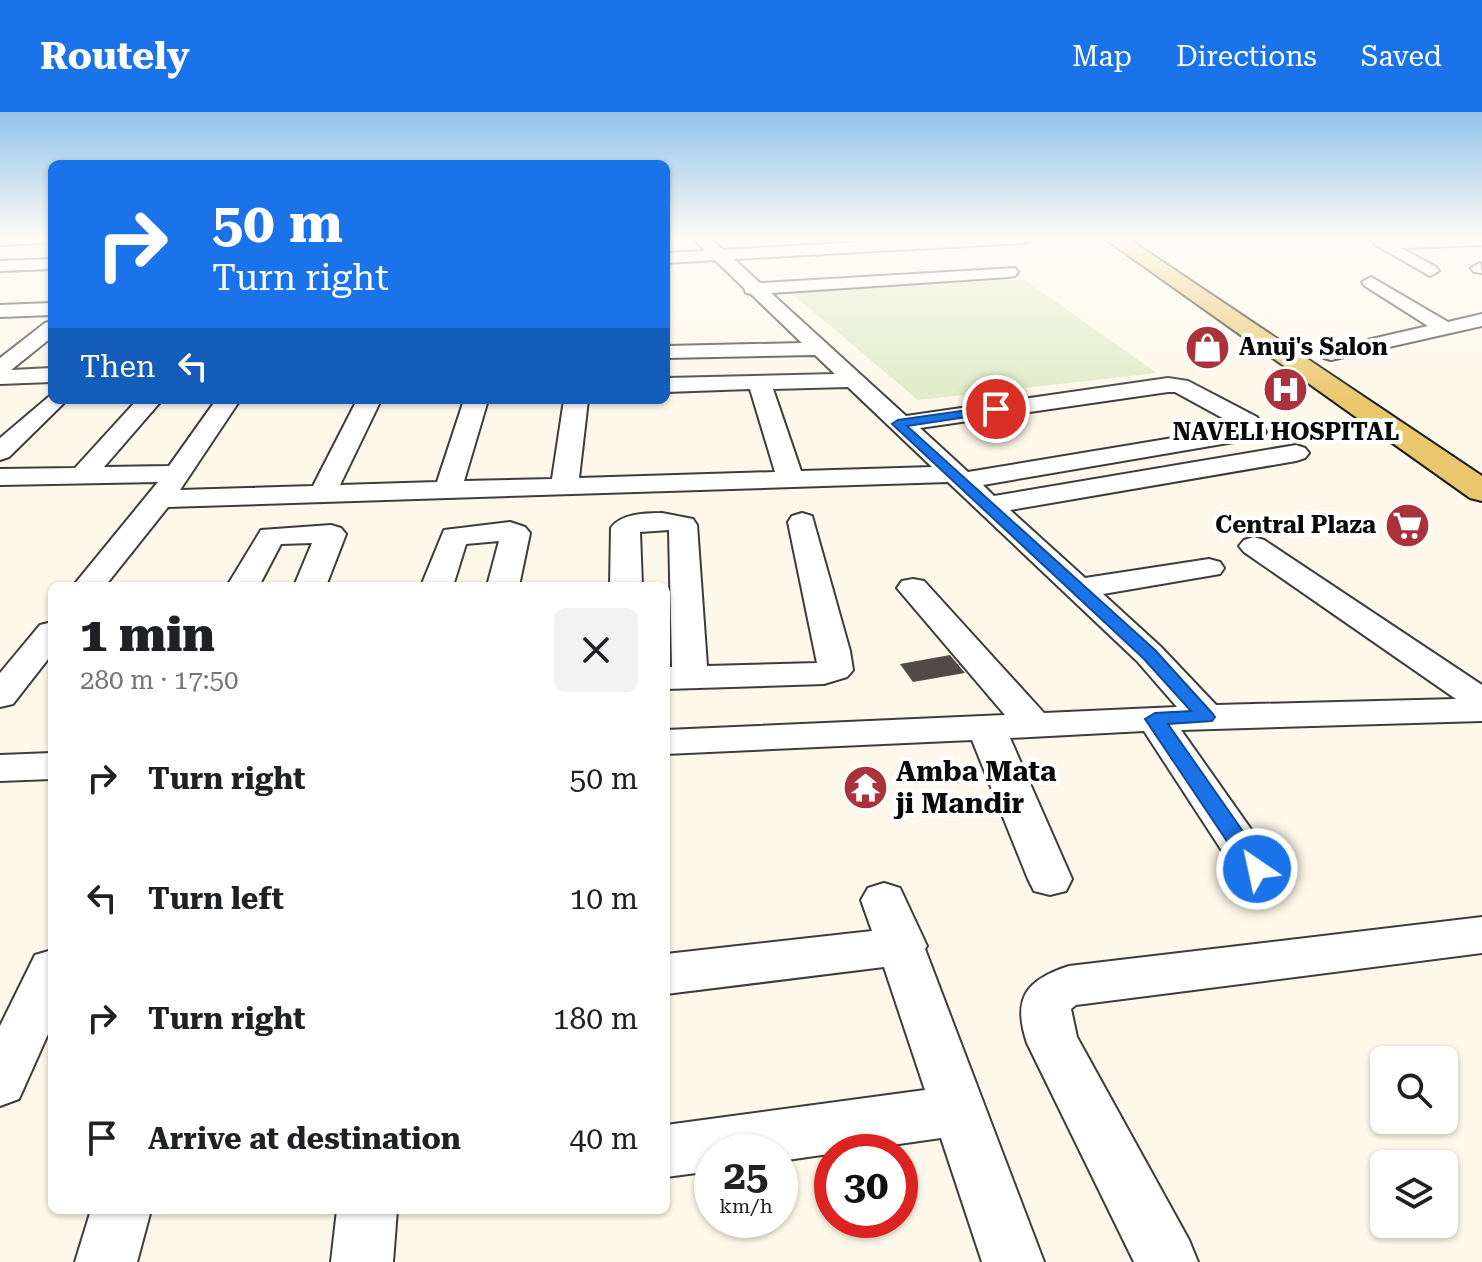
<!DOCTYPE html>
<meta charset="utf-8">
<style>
:root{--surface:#fff;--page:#f2f2f2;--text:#202124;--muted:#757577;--accent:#1a73e8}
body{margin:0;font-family:"Roboto Serif",serif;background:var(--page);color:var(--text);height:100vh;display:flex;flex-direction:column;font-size:30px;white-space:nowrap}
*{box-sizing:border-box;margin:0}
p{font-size:26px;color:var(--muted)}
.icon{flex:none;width:44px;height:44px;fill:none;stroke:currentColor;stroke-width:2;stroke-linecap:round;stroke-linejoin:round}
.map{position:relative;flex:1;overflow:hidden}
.sheet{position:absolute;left:48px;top:470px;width:622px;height:632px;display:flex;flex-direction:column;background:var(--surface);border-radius:12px;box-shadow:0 2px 6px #0004}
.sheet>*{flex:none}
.guide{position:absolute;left:48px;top:48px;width:622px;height:244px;border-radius:12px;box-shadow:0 2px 6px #0004;background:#1a73e8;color:#fff;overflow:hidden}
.fabs{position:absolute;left:1370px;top:934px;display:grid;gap:16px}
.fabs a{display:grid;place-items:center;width:88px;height:88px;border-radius:12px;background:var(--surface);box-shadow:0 2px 6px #0004;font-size:40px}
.speed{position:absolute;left:694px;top:1022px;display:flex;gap:16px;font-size:40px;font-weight:700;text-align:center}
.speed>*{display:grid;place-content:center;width:104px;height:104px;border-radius:50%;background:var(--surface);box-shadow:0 2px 6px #0004;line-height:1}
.speed small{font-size:20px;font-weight:400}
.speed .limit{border:12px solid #d22;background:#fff;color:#111}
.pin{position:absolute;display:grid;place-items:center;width:68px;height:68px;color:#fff;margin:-34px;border:4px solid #fff;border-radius:50%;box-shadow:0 2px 8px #0007}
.me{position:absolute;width:88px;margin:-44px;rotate:326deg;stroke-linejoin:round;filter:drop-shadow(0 0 6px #0008)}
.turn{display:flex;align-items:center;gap:28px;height:168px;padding:0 32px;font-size:36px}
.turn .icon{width:104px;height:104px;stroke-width:2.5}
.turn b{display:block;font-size:56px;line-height:68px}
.then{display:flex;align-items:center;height:76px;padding:0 32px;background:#0003;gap:16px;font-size:30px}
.round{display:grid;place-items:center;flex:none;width:84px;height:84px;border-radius:12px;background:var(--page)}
.summary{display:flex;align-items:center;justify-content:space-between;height:136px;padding:0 32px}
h1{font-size:48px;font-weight:800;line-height:60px}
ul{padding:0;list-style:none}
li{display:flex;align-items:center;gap:24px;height:120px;padding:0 32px}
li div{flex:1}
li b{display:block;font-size:30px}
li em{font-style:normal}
header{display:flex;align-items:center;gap:48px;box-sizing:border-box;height:112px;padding:0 40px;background:var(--accent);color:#fff}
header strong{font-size:38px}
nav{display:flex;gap:44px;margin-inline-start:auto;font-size:28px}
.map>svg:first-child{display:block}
</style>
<header>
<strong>Routely</strong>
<nav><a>Map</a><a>Directions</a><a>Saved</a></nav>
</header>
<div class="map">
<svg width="1482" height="1150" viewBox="0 0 1482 1150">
<rect width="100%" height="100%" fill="#fdf8e9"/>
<path fill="#e0ebc8" d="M1023 167 1157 261 918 288 791 181Z"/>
<path fill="#514b48" d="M950 543 965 561 913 570 900 552Z"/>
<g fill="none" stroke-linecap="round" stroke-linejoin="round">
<defs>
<g id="minor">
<path d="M0 126H49L41 131 0 133Z"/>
<path d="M693 126H711L723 138 929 126H1032L1024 131 734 147 760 171 1015 156 1018 160 1015 164 1009 165 771 181 906 304 1168 266 1188 269 1257 305 1266 320 1263 325 983 373 994 384 1296 333 1305 336 1309 341 1305 346 1296 349 1010 398 1085 466 1209 447 1220 450 1224 456 1220 462 1103 482 1161 535 1216 593 1456 587 1244 440 1239 434 1244 428 1254 425 1264 428 1482 573V609L1181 618 1279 757 1273 768 1257 773 1241 768 1144 619 1010 626 1072 767 1066 779 1050 783 1034 779 1028 767 972 628 666 642V618L1005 603 897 476 902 469 913 467 924 469 1044 601 1177 595 1137 549 948 370 168 395 105 474H73L158 370 0 373V357L75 356 137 288H162L104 355 169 354 216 288H240L180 378 313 374 357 288H381L340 373 437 370 464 288H488L464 369 552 367 564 288H588L579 366 775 360 750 277 666 280V266L835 262 815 243 666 246V234L802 231 751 182 746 181 744 176 715 148 666 151V141L705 139ZM848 275 932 355 801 359 773 277ZM1168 280H1175L1239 315 968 360 920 316Z"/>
<path d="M1482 126V133L1401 136 1436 155 1439 159 1430 164 1374 132 1382 127Z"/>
<path d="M52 147V157L0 159V149Z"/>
<path d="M1480 151 1482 161 1474 160 1471 156Z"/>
<path d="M1371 165 1448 210 1482 202V214L1331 248 1324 246 1320 242 1324 238 1428 214 1365 174 1362 170Z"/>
<path d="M52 191V203L0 205V193Z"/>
<path d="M52 209V225L11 258 52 256V270L0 272V246L45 211Z"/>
<path d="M52 282V288H67L9 345 0 348V326Z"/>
<path d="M662 401 693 407 697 413 707 554 817 551 788 410 792 404 802 401 812 404 850 539 853 558 847 565 824 572 666 577V555H672L669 418 640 420 642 474H610L611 416C620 402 645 401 662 401Z"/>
<path d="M510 410 525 415 530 421 519 474H487L499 429 466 432 453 474H421L444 418Z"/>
<path d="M331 413 341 416 346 422 326 474H294L312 431 281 432 259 474H227L261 418Z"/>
<path d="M52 510V542L13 592 0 595V561L40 513Z"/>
<path d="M52 641V667L0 669V643Z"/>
<path d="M884 771 900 776 927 834 925 837 1044 1150H982L941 1026 780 1049V1040H712V1059L666 1065V1013L925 978 884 855 666 882V842L872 819 861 788 868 776Z"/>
<path d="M1482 805V841L1076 893 1071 897 1077 925 1189 1128 1198 1150H1134L1027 931C1012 886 1026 868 1069 854Z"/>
<path d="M52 838V913L19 987 0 994V914L35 843Z"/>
<path d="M91 1098H151L137 1150H75Z"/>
<path d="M337 1098H397L393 1150H331Z"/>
</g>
<path id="major" d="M1104 126H1127L1482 364V389L1470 386Z"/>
</defs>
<use href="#minor" stroke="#3d3d3d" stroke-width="4"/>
<use href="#major" stroke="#1b1b1b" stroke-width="4"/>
<use href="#minor" fill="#fff" fill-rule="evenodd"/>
<use href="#major" fill="#e9c76d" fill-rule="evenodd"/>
</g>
<linearGradient id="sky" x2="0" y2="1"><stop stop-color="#93c3ea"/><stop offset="0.44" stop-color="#fefcf5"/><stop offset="1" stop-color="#fefcf5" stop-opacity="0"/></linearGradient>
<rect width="1482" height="288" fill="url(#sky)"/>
<path fill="#1a73e8" stroke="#114b97" stroke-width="2" d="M996 294 1001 295V300L907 314 1155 538 1212 601 1215 605 1212 609 1168 612 1265 751 1268 757 1265 762H1249L1145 607 1155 601 1191 599 1143 546 892 312 898 308Z"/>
<defs>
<symbol id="shop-disc" viewBox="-11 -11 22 22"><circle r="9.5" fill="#a9323c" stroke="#fff"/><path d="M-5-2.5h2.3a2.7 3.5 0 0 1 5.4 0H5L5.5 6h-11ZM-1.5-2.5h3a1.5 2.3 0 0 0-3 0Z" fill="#fff"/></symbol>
<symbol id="hospital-disc" viewBox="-11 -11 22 22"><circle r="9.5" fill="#a9323c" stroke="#fff"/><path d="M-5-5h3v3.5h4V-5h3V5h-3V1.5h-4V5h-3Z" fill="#fff"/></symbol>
<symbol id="supermarket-disc" viewBox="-11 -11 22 22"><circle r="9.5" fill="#a9323c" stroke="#fff"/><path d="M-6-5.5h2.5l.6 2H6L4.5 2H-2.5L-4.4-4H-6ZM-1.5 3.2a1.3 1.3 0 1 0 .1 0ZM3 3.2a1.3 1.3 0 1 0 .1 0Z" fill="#fff"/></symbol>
<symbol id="temple-disc" viewBox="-11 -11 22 22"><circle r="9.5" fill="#a9323c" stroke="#fff"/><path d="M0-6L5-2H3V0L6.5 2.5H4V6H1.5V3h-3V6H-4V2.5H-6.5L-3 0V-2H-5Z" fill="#fff"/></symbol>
</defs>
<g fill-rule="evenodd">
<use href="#shop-disc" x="1182" y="210" width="51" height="51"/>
<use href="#hospital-disc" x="1260" y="252" width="51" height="51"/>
<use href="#supermarket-disc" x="1382" y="388" width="51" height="51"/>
<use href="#temple-disc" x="840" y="650" width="51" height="51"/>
</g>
<g text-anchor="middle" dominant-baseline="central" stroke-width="8" stroke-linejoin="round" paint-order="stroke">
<g font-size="24" font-weight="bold" fill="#0a0a0a" stroke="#fff" text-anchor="start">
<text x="1239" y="235">Anuj's Salon</text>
<text x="1286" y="320" text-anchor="middle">NAVELI HOSPITAL</text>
<text x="1376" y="413" text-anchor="end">Central Plaza</text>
</g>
<g font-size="28" font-weight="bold" fill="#0a0a0a" stroke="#fff" text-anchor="start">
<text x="896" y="659">Amba Mata<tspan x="896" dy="32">ji Mandir</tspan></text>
</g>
</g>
</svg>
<div class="fabs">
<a><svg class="icon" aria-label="search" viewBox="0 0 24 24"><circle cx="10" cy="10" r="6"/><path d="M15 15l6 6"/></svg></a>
<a><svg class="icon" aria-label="layers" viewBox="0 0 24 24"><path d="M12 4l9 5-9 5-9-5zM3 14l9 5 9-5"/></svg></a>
</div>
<div class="speed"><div>25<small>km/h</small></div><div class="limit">30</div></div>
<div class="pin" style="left:996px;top:297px;background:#d93025"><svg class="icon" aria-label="arrive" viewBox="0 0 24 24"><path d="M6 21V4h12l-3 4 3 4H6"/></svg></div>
<svg class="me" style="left:1257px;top:757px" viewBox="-20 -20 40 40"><circle r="17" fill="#1a73e8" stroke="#fff" stroke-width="3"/><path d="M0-11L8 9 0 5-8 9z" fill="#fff"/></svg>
<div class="guide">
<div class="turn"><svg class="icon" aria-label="right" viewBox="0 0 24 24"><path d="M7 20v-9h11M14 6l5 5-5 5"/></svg><div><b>50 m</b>Turn right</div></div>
<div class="then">Then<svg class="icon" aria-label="left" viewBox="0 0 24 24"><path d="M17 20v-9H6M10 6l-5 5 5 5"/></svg></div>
</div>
<section class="sheet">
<div class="summary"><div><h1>1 min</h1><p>280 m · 17:50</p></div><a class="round"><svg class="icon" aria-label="close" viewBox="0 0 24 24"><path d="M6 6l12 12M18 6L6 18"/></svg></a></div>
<ul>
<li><svg class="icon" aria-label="right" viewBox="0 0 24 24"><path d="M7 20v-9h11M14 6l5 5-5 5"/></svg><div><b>Turn right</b></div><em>50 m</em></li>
<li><svg class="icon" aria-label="left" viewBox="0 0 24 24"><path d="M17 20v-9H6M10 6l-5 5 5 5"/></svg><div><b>Turn left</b></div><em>10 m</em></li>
<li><svg class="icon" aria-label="right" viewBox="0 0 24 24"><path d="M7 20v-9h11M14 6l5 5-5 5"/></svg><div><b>Turn right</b></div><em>180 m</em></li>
<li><svg class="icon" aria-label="arrive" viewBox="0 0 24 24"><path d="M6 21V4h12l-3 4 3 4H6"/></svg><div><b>Arrive at destination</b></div><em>40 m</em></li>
</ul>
</section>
</div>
